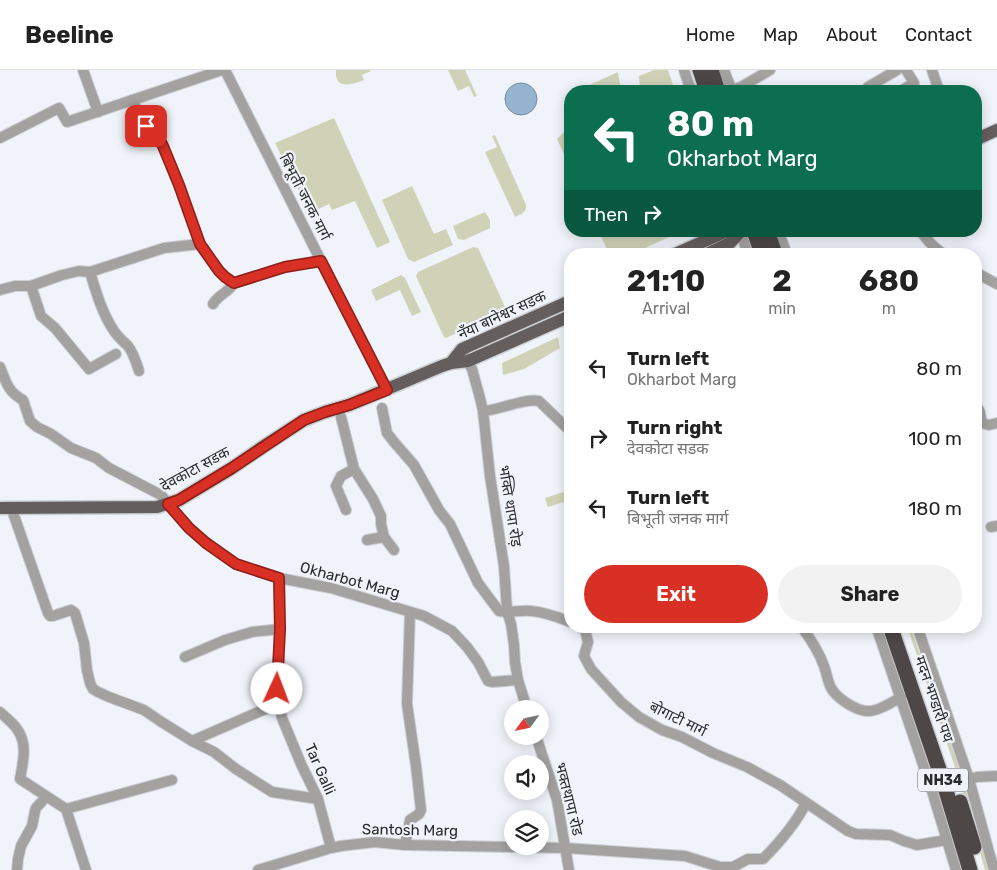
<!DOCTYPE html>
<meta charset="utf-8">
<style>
:root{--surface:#fff;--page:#f2f2f2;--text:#222;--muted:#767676;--line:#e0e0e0;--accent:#d93025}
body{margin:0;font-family:Rubik,"Noto Sans Devanagari",sans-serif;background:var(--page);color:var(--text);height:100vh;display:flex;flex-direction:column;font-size:19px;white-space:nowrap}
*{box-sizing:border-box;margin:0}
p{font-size:16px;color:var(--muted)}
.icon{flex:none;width:28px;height:28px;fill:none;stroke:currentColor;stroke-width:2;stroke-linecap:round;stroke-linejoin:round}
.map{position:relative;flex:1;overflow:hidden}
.details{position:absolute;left:564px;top:178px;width:418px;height:385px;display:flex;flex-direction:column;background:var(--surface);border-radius:20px;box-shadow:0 2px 12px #0003}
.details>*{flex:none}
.guide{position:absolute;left:564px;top:15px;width:418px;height:152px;border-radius:20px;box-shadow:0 2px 12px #0003;background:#0b6e4f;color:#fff;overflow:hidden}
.needle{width:32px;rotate:237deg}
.fabs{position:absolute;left:504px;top:630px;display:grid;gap:10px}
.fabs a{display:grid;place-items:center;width:45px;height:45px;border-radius:50%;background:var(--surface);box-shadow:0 2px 12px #0003;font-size:25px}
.pin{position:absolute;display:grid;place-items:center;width:42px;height:42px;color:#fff;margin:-21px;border-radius:10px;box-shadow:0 2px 8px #0006}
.me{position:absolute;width:55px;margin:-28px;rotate:2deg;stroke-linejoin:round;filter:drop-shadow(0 0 4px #0008)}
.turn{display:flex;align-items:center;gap:18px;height:105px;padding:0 20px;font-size:22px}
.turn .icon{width:65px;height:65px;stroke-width:2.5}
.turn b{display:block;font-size:35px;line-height:42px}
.then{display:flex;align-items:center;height:48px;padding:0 20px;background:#0003;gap:10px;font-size:19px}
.eta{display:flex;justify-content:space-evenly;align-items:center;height:85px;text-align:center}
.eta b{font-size:30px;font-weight:700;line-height:35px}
.cta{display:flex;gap:10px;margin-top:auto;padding:10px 20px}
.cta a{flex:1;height:58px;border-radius:30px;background:var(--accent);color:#fff;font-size:20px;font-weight:700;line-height:58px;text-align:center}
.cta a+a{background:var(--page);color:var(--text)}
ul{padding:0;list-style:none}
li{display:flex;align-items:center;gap:15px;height:70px;padding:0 20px}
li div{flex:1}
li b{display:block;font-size:19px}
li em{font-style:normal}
header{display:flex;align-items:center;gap:30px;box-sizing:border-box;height:70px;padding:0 25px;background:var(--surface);border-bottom:1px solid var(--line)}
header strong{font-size:24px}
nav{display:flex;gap:28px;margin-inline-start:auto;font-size:18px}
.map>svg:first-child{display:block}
</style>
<header>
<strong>Beeline</strong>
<nav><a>Home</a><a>Map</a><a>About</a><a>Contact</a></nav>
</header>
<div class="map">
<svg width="997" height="800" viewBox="0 0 997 800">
<rect width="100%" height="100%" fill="#f0f3f9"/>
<g fill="#d0d2b8">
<path d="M336 0H370L371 1 362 5 364 10C352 15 334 20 336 0Z"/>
<path d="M448 0H465L477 26 474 27 469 16 458 21Z"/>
<path d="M654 0H668L675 21H640L639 6Z"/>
<path d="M618 2 621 21H576Z"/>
<path d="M334 48 390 172 377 178 355 131 332 140 329 134 310 143 275 73Z"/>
<path d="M570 50V97L557 69 564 62Z"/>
<path d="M495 65 526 135C527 143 520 144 515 147L485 82 497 77 492 66Z"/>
<path d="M412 116 434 164 446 159 453 175 414 192 408 189 382 130Z"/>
<path d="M485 142 490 150V158L464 170 458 169 453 156Z"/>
<path d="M599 161H682L632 184H609Z"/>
<path d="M473 177 478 178 506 239 505 241 446 268 444 267 416 206 418 202Z"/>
<path d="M401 205 405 208 421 242 412 246 400 220 376 231 371 220Z"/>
<path d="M558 267 560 278 524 299 503 305 502 293Z"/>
<path d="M570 420V430L548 437 545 428Z"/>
<path d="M907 556H910L961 704 989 800H985L958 706Z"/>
</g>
<circle fill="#96b4d0" stroke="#768b9f" cx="521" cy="29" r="16"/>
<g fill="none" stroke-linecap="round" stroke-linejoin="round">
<defs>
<g id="minor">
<path d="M83 0 98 42"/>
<path d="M225 0 321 191 387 320"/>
<path d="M684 0 691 21"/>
<path d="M724 0 732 21"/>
<path d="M932 0 939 21"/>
<path d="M904 19 914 13 906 0"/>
<path d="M731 20 741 17 770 0"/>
<path d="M865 21 868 17 897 0"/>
<path d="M132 30 146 56 154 59 163 77 179 115 200 174"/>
<path d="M0 68 59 38 67 52 222 0"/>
<path d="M740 161 748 184"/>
<path d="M778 161 787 184"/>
<path d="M921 161C926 170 935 178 943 184"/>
<path d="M90 202C96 222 102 243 114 261 118 267 123 271 128 276 134 284 136 292 139 301"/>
<path d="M975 202 997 214"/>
<path d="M31 216 41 246 55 258 89 299 116 284"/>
<path d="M0 220 15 216H31L62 205 79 201 90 202 164 178 200 174C210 189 218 203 234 213L285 197 321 191"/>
<path d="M213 234C218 225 229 222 234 213"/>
<path d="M464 285 472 299 480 328 483 341 490 406 504 496 507 541 511 554 514 575 515 592 518 610 527 639"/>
<path d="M0 297C6 312 8 322 23 330L30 351 37 357 51 364 71 378 96 388 109 398 161 425 189 458 207 473 236 494 279 508 331 518 424 546 452 561 467 577 478 592 488 611 492 612 518 610"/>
<path d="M975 335C981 339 980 346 982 353L989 355 997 353"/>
<path d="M382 338 387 363 394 372 414 395 439 440 450 454 478 513 499 541C509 543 520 540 531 541 544 542 558 547 570 552"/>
<path d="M483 341C499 340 525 328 539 331L570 361"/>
<path d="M341 347 354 399 373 429 381 446V454L384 467 394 480"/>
<path d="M11 437 48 543 50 546H53L71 540 75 543 84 573 87 600 90 613 93 619 98 622 109 627 144 640 160 651 192 671 279 633 277 619 280 559 279 508"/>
<path d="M346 440 336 416 341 406 354 399"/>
<path d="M991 457 997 456"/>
<path d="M367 470 384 467"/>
<path d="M579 556 585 560 588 572 584 586 591 599 621 632 639 647 662 660 682 667 713 683 747 697 780 715 848 761 856 764 890 765 904 771 917 775 947 770"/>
<path d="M801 556C810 568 819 582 824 596 827 604 828 615 833 621 840 630 858 642 869 641 878 641 893 632 901 627"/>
<path d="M876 556 932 721 956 800"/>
<path d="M917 556 969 709 994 800"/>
<path d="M185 587 225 570 252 562 280 559"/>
<path d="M279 633 282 648 301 694 318 729 331 778"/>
<path d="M0 642C5 647 13 653 17 659 28 674 23 692 20 709L66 739 86 800"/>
<path d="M536 666 557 730 569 800"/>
<path d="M192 671 214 682 236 699 272 722 318 729"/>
<path d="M969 709 977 707 997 706"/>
<path d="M66 739 172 710"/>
<path d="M405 775 410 750 419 744 421 740 416 696 407 634 410 542"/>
<path d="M17 800 18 789 21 776 32 756 35 741 36 738 46 727"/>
<path d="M258 800 331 778 341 776 375 772 405 775 565 778 685 786 720 797H733L748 789H763C780 772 795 755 806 733"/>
</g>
<g id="major">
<path d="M975 70 997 60"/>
<path d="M675 184 725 162H740L743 161"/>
<path d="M707 184 730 173 740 162"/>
<path d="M451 293 462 279 570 231"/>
<path d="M0 438 157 437 179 430 197 419 232 398 264 376 304 350 325 342 349 335 442 296 451 293 468 291 570 246"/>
</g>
<g id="highway">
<path d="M700 0 707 21"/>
<path d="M711 0 718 21"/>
<path d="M754 161 762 184"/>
<path d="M767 161 775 184"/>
<path d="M890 556 944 714 970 800"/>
<path d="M960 732 974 777"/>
</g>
</defs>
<use href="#minor" stroke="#cccfd4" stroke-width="12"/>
<use href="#major" stroke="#cccfd4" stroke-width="15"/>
<use href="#highway" stroke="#cccfd4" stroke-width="18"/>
<use href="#minor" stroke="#a4a1a1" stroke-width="10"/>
<use href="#major" stroke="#645e5e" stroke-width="12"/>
<use href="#highway" stroke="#4d4747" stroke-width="15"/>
</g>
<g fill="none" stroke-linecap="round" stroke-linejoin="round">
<defs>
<path id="route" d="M146 56 154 59 163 76 179 115 200 174 219 201 225 207 234 213 285 197 321 191 387 320 349 335 325 342 304 350 232 398 179 430 168 434 189 458 206 473 236 494 279 508 280 559 277 619"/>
</defs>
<use href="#route" stroke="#8d1f18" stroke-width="12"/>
<use href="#route" stroke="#d93025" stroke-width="9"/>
</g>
<g text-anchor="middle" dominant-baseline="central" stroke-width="4.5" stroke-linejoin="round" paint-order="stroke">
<rect fill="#f0f3f9" stroke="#65676a" stroke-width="1" x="918" y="698.5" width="50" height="23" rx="4"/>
<g font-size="14" font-weight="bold" fill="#2a2b2d">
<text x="943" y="710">NH34</text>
</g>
<g font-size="15" fill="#2a2b2d" stroke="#f0f3f9">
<text transform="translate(305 127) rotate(63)">बिभूती जनक मार्ग</text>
<text transform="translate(502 245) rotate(-25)">नँया बानेश्वर सडक</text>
<text transform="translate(195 399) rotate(-29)">देवकोटा सडक</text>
<text transform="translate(510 436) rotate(81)">भक्ति थापा रोड़</text>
<text transform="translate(350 510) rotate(15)">Okharbot Marg</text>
<text transform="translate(934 629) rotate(71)">मदन भण्डारी पथ</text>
<text transform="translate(678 649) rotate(26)">बोगाटी मार्ग</text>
<text transform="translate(320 699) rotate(66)">Tar Galli</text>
<text transform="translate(569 729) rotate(76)">भक्तथापा रोड</text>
<text transform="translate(410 760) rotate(1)">Santosh Marg</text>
</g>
</g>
</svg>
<div class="fabs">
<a><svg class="needle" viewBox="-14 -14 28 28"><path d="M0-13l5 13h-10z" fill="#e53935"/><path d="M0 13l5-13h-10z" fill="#767676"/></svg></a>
<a><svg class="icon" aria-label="sound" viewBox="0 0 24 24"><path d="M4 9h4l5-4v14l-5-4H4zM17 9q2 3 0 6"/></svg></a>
<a><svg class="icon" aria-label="layers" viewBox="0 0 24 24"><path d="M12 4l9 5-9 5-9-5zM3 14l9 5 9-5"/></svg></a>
</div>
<div class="pin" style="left:146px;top:56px;background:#d93025"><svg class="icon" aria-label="arrive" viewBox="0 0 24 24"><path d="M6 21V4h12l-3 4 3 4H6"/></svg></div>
<svg class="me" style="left:277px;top:619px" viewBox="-20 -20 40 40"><circle r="19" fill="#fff"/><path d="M0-13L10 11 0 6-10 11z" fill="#d93025"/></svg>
<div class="guide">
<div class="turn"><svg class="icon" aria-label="left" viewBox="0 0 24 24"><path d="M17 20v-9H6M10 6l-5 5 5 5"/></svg><div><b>80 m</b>Okharbot Marg</div></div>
<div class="then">Then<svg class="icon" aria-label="right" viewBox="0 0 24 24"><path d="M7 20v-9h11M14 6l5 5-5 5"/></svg></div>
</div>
<section class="details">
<div class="eta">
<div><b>21:10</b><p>Arrival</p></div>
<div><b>2</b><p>min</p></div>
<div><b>680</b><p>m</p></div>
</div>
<ul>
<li><svg class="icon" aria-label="left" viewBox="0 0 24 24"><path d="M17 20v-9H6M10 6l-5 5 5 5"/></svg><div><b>Turn left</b><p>Okharbot Marg</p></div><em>80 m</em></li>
<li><svg class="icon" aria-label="right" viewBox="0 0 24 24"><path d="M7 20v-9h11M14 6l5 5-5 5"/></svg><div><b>Turn right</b><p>देवकोटा सडक</p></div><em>100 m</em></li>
<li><svg class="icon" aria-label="left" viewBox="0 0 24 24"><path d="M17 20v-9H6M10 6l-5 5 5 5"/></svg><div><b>Turn left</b><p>बिभूती जनक मार्ग</p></div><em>180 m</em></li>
</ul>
<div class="cta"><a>Exit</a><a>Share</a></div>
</section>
</div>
